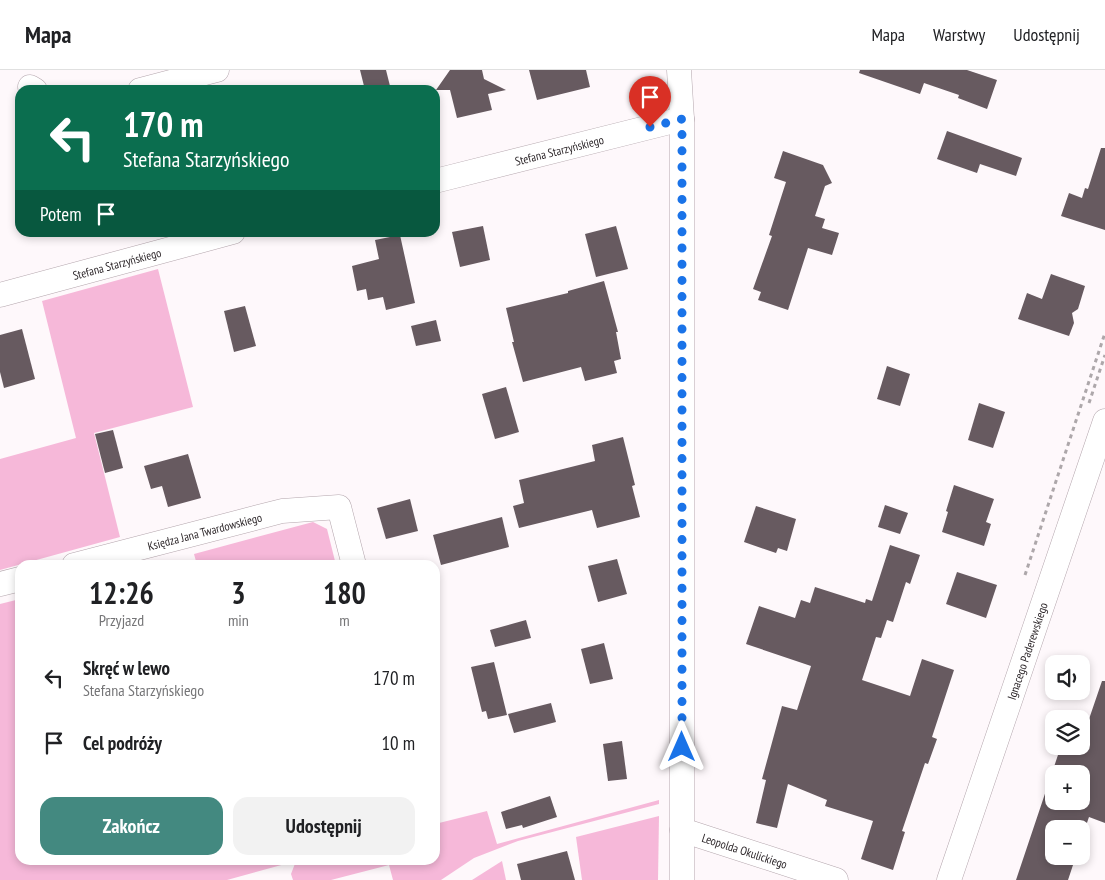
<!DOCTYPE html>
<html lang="pl">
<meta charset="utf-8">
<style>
:root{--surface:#fff;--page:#f2f2f2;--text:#202124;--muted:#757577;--line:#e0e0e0;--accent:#438980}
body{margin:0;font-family:"PT Sans Narrow",sans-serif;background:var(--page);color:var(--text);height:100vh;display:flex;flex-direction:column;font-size:19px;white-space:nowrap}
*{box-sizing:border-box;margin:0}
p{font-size:16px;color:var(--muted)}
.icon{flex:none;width:28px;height:28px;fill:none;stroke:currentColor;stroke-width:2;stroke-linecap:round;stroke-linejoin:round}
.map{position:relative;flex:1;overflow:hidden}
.panel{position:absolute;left:15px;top:490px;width:425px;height:305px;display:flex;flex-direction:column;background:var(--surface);border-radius:15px;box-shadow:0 2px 8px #0003}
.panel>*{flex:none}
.top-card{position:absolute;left:15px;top:15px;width:425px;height:152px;border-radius:15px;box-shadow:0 2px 8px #0003;background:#0b6e4f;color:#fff;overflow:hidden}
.controls{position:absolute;left:1045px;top:585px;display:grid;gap:10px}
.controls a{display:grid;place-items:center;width:45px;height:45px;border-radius:10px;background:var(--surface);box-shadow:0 2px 8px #0003;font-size:25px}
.pin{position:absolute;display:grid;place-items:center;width:42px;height:42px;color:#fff;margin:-51px -21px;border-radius:50% 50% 50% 0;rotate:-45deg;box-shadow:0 0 5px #0007}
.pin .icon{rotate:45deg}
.me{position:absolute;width:55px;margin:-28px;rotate:0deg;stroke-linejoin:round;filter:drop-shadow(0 0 4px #0008)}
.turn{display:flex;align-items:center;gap:18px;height:105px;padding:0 25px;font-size:22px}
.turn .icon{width:65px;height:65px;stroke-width:2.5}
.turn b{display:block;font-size:35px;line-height:42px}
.then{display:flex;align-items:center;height:48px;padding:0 25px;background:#0003;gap:10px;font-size:19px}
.eta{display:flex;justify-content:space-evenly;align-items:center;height:85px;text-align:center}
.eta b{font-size:30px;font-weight:700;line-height:35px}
.button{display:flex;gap:10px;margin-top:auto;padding:10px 25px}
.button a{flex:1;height:58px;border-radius:15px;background:var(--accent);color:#fff;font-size:20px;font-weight:700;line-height:58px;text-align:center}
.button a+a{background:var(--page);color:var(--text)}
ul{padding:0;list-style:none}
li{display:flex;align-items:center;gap:15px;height:65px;padding:0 25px}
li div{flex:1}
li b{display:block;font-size:19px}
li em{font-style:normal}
header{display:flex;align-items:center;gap:30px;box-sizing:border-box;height:70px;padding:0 25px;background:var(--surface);border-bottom:1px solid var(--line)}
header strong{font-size:24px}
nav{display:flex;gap:28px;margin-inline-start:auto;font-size:18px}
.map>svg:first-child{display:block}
</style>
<header>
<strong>Mapa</strong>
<nav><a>Mapa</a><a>Warstwy</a><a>Udostępnij</a></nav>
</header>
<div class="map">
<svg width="1105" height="810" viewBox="0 0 1105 810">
<rect width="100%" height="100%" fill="#fef8fb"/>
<g fill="#f6b8d9">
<path d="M158 199 193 337 94 363 120 467 0 500V389L76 368 42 231Z"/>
<path d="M313 452 327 459 336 495H197L194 484Z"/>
<path d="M20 529V790H435V754L487 741 497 774 659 730V734L518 771 474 788 441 810H393L389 795 331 810H293L291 804 296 791 227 810H0V534Z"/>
<path d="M659 746 658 810H582L576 767Z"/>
<path d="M502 791 506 810H472Z"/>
</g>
<g fill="#675a60" fill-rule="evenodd">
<path d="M360 0H386L391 20H365Z"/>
<path d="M450 0H482L484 9 506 20 488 24 492 40 457 48 450 20H436Z"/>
<path d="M529 0H586L590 17 537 30Z"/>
<path d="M860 0H967L997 10 987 39 958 28 959 25 924 13 920 24 859 3Z"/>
<path d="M947 61 1022 88 1016 106 980 94 977 103 937 89Z"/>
<path d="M1101 78H1105V160L1061 146 1069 123 1082 128 1085 118 1088 119Z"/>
<path d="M783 81 823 95 832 113 825 116 815 146 825 149 822 158 839 163 832 185 808 178 788 240 758 230 761 222 753 219 772 166 769 165 786 112 774 108Z"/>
<path d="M483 156 490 190 460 197 452 162Z"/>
<path d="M616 156 628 199 596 207 585 164Z"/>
<path d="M400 165 415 233 386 240 383 227 368 230 366 219 357 221 352 196 379 189 375 170Z"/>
<path d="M1051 204 1085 216 1078 239 1072 243 1074 253 1069 266 1018 249 1027 223 1042 229Z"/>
<path d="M604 211 618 262H616L621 289 614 291 617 303 585 311 581 297 523 312 512 272H514L506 238 568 223V221Z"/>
<path d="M245 236 256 276 234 282 224 241Z"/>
<path d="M436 250 441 271 416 276 411 256Z"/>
<path d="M22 259 35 309 4 318 0 302V265Z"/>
<path d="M887 296 910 304 900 336 877 329Z"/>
<path d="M506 317 519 362 495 369 482 324Z"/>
<path d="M979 333 1005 342 993 378 968 370Z"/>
<path d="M113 360 123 398 105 403 95 364Z"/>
<path d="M623 367 635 415 632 416 640 447 597 458 592 440 519 458 513 436 524 433 519 410 595 391 592 375Z"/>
<path d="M188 384 201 428 168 437 162 416 151 419 144 396Z"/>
<path d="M954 415 994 429 986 452 991 454 984 476 942 462 948 442 946 441Z"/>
<path d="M410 429 418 461 386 469 377 438Z"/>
<path d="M885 435 908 443 900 464 878 457Z"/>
<path d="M756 436 796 449 787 481 778 478 776 483 744 472Z"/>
<path d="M502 447 509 477 441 495 433 465Z"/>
<path d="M890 475 920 485 910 514 906 512 893 552 887 550 881 568 876 567 862 610 910 626 922 589 954 600 932 667 937 669 928 694 925 693 902 761 905 762 893 800 861 789 873 751 825 736 827 730 788 714 777 758 756 753 766 710 762 709 782 636 797 640 811 596 746 574 759 536 795 548 801 530 810 533 815 517 865 533 866 529 872 531Z"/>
<path d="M617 489 627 524 598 532 588 496Z"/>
<path d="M957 502 997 515 986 548 946 534Z"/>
<path d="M526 550 531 568 495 577 490 560Z"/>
<path d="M604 573 613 609 590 614 581 579Z"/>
<path d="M494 592 507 645 488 649 486 641 482 642 471 597Z"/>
<path d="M1102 611H1105V753L1089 747 1081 770V759H1054V786H1076L1068 810H1016L1061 676H1081V649L1088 652ZM1054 704H1081V731H1054Z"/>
<path d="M551 633 556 652 514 663 508 644Z"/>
<path d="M622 671 627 709 608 711 603 674Z"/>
<path d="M550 726 557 747 523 758 522 755 506 759 501 742Z"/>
<path d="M567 781 575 810H521L517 794Z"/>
</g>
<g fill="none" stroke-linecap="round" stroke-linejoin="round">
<defs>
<g id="street">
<path d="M679 0 682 49V810"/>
<path d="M30 17 35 20"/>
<path d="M140 20 217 0"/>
<path id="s1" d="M435 111 682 49"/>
<path id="s2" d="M0 225 233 162"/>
<path id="s3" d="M74 495 282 441 339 437 354 495"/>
<path d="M0 514 20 509"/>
<path id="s4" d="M682 760 836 810"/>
<path id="s5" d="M949 810 1105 351"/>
</g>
</defs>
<use href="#street" stroke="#b4a6ad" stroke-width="25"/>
<g stroke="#ada7aa" stroke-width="3" stroke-dasharray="4 4" stroke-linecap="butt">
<path d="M1089 333 1105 285"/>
<path d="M1025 505 1105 263"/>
</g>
<use href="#street" stroke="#fff" stroke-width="24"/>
</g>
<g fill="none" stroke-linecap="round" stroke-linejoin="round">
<path stroke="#1a73e8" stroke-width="9" stroke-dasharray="0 16.2" d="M650 57 682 49V677"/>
</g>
<g text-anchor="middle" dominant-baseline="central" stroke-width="5" stroke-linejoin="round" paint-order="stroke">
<g font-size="12" fill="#2e282b" stroke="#fff">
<text stroke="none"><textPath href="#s1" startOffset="128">Stefana Starzyńskiego</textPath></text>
<text stroke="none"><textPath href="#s2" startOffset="121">Stefana Starzyńskiego</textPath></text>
<text stroke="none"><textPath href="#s3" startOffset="135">Księdza Jana Twardowskiego</textPath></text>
<text stroke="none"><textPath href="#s5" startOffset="242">Ignacego Paderewskiego</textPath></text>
<text stroke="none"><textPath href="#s4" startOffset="66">Leopolda Okulickiego</textPath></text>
</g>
</g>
</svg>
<div class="controls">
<a><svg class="icon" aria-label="sound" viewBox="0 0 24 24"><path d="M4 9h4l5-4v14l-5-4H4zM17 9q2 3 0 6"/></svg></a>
<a><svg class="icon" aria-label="layers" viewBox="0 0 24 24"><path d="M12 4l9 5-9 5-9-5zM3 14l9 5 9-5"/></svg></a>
<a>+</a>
<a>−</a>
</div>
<div class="pin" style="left:650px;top:57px;background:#d93025"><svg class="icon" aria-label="arrive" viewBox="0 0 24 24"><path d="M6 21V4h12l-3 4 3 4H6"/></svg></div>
<svg class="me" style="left:682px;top:677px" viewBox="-20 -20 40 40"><path d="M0-17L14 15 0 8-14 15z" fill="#1a73e8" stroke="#fff" stroke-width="4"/></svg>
<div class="top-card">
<div class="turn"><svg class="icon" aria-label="left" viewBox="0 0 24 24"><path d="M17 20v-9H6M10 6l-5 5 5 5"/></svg><div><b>170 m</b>Stefana Starzyńskiego</div></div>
<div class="then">Potem<svg class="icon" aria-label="arrive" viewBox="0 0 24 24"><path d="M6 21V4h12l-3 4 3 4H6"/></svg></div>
</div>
<section class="panel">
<div class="eta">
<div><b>12:26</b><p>Przyjazd</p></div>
<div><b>3</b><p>min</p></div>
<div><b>180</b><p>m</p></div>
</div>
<ul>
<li><svg class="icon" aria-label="left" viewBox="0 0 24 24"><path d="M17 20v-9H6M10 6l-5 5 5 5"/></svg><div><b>Skręć w lewo</b><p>Stefana Starzyńskiego</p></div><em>170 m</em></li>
<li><svg class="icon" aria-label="arrive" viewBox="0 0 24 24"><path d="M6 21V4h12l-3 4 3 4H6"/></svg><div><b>Cel podróży</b></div><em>10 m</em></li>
</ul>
<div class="button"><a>Zakończ</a><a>Udostępnij</a></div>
</section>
</div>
